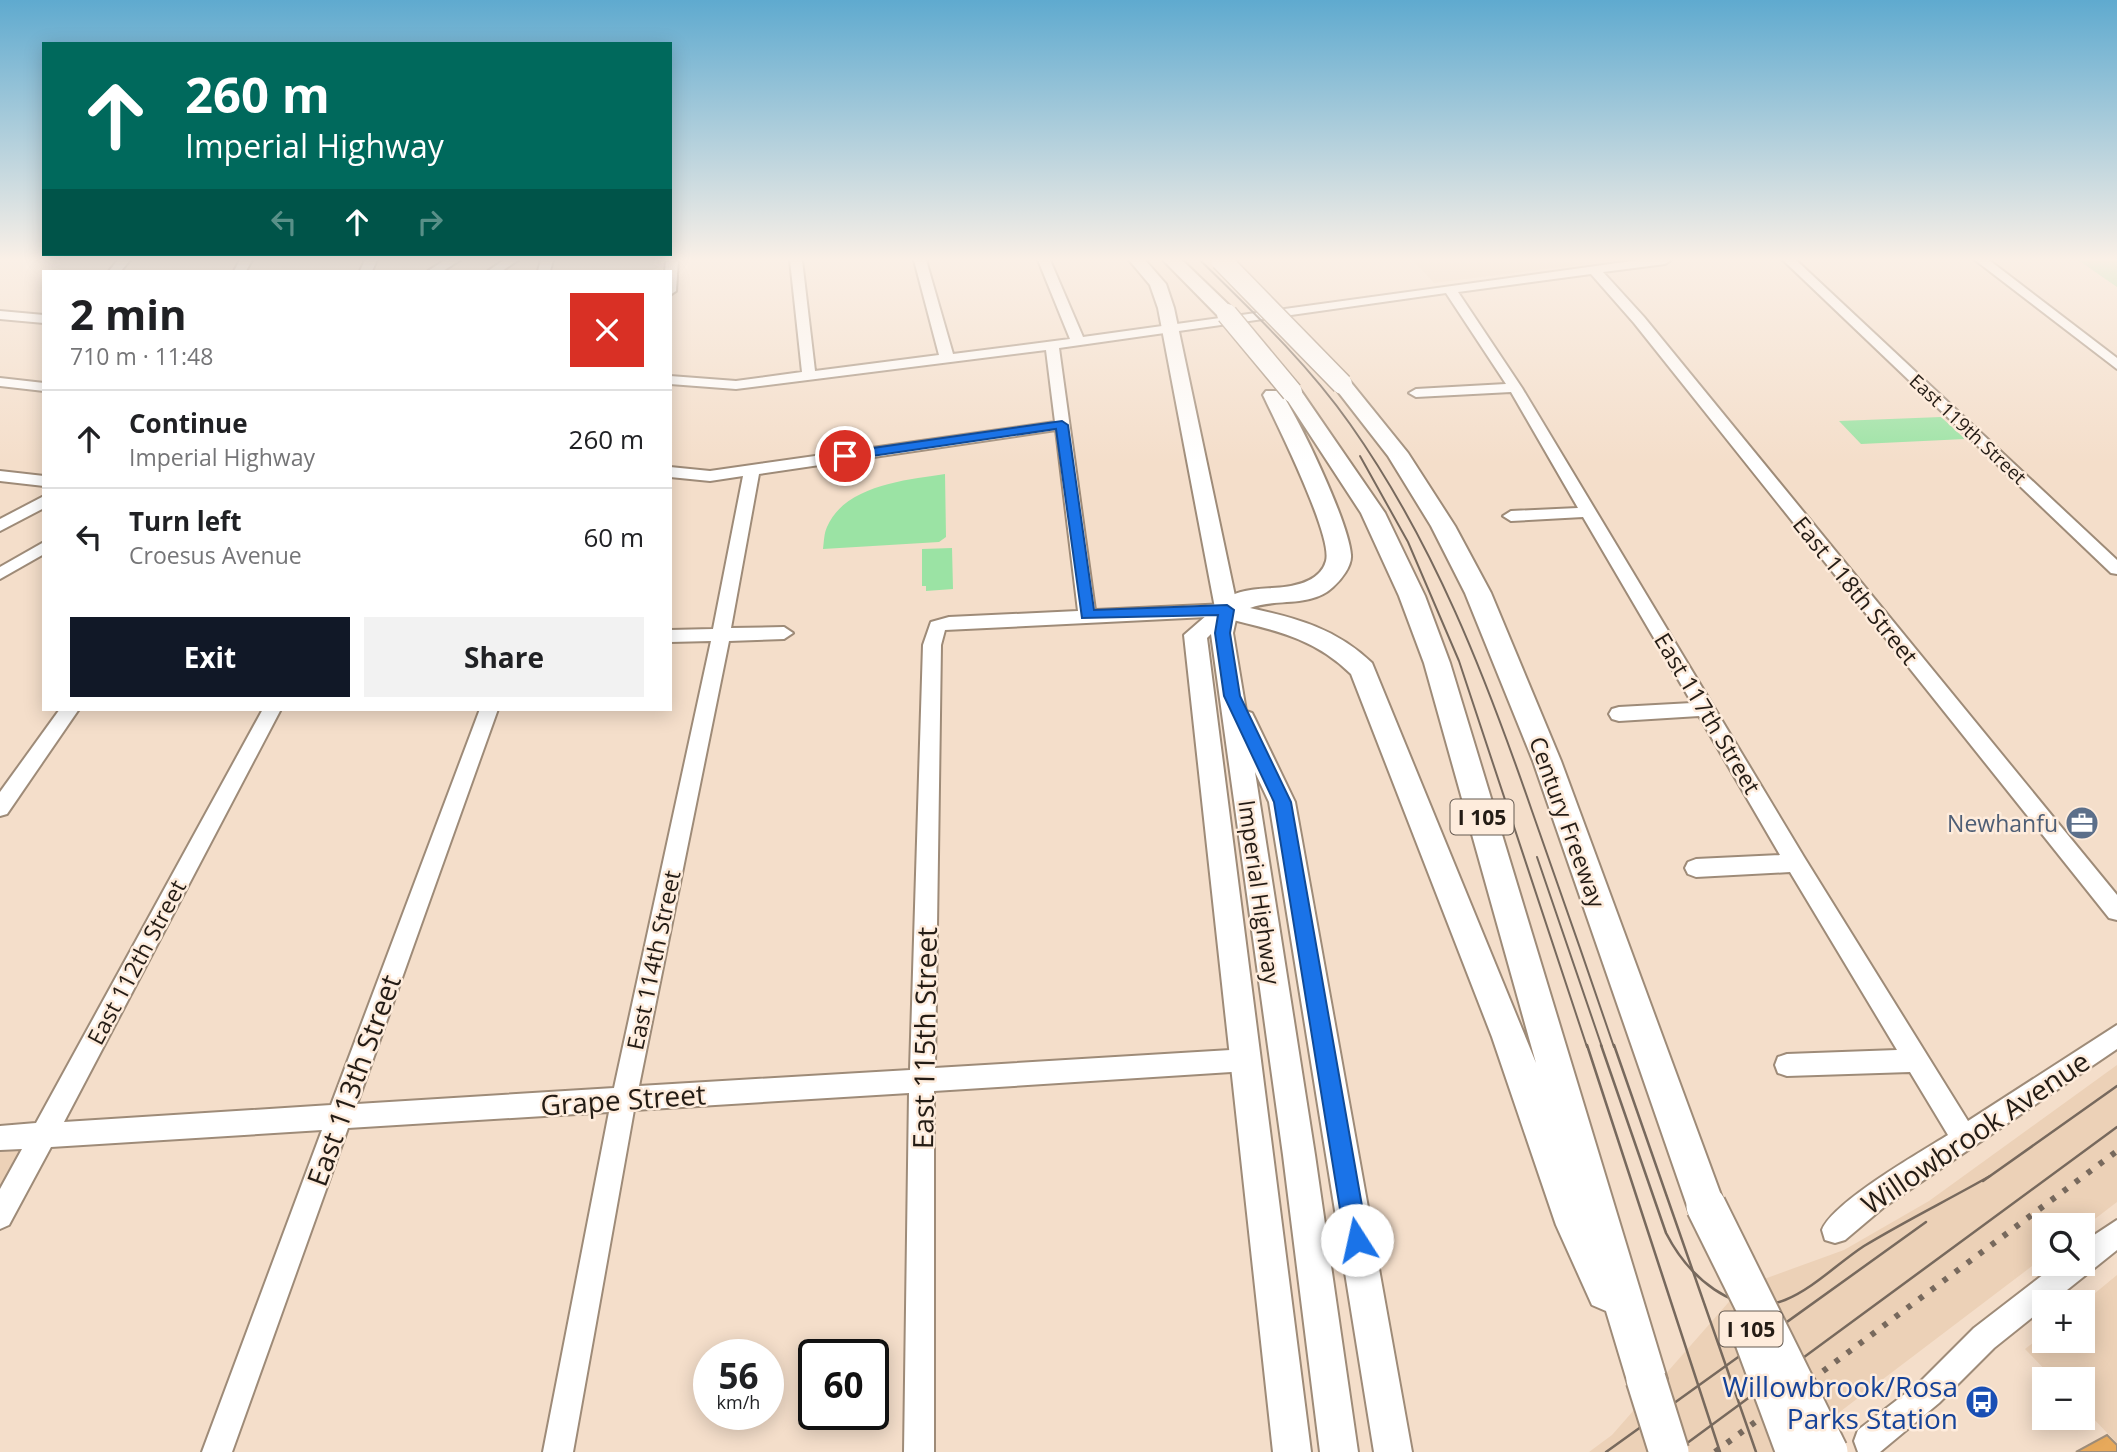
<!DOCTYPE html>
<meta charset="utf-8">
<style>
:root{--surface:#fff;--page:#f2f2f2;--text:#202124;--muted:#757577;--line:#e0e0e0;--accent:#111827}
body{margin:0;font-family:"Open Sans",sans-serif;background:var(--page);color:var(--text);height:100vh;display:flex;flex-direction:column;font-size:26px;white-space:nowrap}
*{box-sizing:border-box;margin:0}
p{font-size:23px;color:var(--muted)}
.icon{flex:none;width:38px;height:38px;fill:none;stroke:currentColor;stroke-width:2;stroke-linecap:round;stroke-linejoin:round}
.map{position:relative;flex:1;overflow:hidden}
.drawer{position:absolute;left:42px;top:270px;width:630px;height:441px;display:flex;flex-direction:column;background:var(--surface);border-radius:0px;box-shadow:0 4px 18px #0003}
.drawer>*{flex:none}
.hud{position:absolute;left:42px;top:42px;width:630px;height:214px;border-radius:0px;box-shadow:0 4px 18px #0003;background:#00695c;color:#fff;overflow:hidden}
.fabs{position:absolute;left:2032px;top:1213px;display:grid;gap:14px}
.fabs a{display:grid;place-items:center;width:63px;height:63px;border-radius:0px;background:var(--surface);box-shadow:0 4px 18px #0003;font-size:35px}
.speed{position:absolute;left:693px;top:1339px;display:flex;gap:14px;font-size:35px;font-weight:700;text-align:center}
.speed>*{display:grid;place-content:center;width:91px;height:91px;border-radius:50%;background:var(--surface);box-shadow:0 4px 18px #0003;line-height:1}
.speed small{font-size:18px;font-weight:400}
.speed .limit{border:4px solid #111;border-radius:10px;background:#fff;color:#111}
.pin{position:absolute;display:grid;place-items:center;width:60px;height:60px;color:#fff;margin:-30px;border:4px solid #fff;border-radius:50%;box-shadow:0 2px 7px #0007}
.me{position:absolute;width:77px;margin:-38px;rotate:350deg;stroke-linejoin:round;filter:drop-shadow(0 0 5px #0008)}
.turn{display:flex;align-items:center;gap:24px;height:147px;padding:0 28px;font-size:32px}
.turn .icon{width:91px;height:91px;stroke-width:2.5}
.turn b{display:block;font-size:49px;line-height:60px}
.lanes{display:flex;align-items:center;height:66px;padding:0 28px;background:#0003;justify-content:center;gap:35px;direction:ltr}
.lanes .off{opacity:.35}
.round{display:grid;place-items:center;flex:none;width:74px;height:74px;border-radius:0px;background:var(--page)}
.overview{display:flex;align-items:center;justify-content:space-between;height:119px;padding:0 28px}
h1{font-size:42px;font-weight:700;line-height:52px}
.action{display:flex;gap:14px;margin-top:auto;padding:14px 28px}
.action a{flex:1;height:80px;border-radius:0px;background:var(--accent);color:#fff;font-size:28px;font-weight:700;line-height:80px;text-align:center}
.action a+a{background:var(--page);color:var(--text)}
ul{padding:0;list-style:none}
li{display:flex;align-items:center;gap:21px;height:98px;padding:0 28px;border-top:2px solid var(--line)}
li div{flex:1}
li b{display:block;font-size:26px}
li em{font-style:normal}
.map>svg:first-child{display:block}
</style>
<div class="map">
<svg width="2117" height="1452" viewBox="0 0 2117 1452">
<rect width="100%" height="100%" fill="#f4deca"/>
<g fill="#ecd1b7">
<path d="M1413 260H1620L1434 283Z"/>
<path d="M2117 1065V1202L2083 1228 2082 1225H2044V1257L1837 1414 1828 1434 1803 1452H1589L1612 1435 1742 1287 1844 1250 1929 1201Z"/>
<path d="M40 1137 0 1211V1139Z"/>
<path d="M2117 1275V1443L2083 1408 2082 1379H2054L2025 1349 2044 1334V1340H2082L2083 1303Z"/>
</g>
<g fill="#9be3a4">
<path d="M2078 260H2117V287Z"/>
<path d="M1941 417 1965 439 1861 444 1839 421Z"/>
<path d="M945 474 946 537 939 542 823 549C824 542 824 533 827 527 845 485 906 480 945 474Z"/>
<path d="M952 548 953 589 926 591V586H922V549Z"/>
</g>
<path fill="#e7a95b" stroke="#a08e7a" stroke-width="2" d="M2107 1435 2117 1445V1452H2076Z"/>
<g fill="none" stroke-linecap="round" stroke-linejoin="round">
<defs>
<g id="minor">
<path d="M118 260H130L121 271H109Z"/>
<path d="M240 260H252L246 271H234Z"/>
<path d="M365 260H377L372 271H360Z"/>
<path d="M445 260H460L443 271H428Z"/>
<path d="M504 260H518L502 271H488Z"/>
<path d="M541 260H553L550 271H538Z"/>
<path d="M666 260H678L676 291 670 295V271H665Z"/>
<path d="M790 260H802L815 371 939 355 914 260H926L953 354 1070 339 1038 260H1050L1083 337 1639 260H1671L1665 264 1603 272 1644 317 2117 895V920L2109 918 1634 323 1591 274 1458 292 1522 388 1804 857 1968 1121 2117 1025V1049L1884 1207 1845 1240 1835 1243 1825 1240 1822 1230C1833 1202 1919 1153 1948 1135L1910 1072 1787 1076 1778 1073 1775 1065 1778 1057 1787 1054 1897 1050 1790 872 1696 877 1688 874 1685 868 1688 862 1696 859 1780 855 1699 716 1619 721 1612 719 1609 714 1612 709 1619 707 1692 703 1583 517 1511 521 1503 516 1511 511 1578 508 1511 392 1416 397 1409 393 1416 389 1506 384 1446 293 1059 348 1095 610 1227 604 1236 610 1227 616 945 630 941 645 935 1068 1247 1049 1256 1052 1259 1060 1256 1068 1247 1071 934 1091V1452H904L909 1093 634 1110 573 1452H543L609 1112 348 1128 232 1452H202L322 1130 51 1147 9 1225 0 1229V1189L22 1149 0 1150V1126L36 1123 263 709H281L64 1122 331 1105 480 709H498L357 1104 614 1088 711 641 670 642V630L713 629 743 476 710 481 670 477V467L710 471 1055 422 1046 350 736 389 670 384V376L736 381 802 372ZM1056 430 1078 611 949 617 931 622 923 645 910 1070 639 1086 729 641 784 639 793 633 784 627 731 628 759 474Z"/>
<path d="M1783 260H1796L2117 560V574L2111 573Z"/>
<path d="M1975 260H1989L2117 358V369Z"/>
<path d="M0 311 44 315V323L0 319Z"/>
<path d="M0 378 44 383V391L0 386Z"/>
<path d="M0 471 44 476V486L0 481Z"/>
<path d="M44 496V508L0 531V519Z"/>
<path d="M44 542V554L0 579V567Z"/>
<path d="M60 709H79L7 814 0 816V792Z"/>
<path d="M2117 1220V1250L2052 1302H2044V1308L1994 1348 1939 1403 1880 1452H1858L1854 1441 1858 1430 1919 1383 1974 1328 2057 1264H2082V1243Z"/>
</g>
<path id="major" d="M1129 260H1145L1166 284 1174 308 1238 610 1233 633 1246 711 1252 713 1255 719 1295 802 1412 1452H1374L1269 802 1255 772 1315 1155 1358 1452H1320L1283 1155 1211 634 1207 638 1311 1452H1273L1184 635 1215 608 1158 308 1150 285Z"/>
<g id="highway">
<path d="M1163 260H1182L1234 310 1236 314 1234 318H1220Z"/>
<path d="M1342 378 1349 380 1408 453 1455 526 1491 593 1561 761 1725 1206 1720 1220 1706 1225 1692 1220 1533 761 1465 593 1431 526 1388 456 1332 384 1335 380Z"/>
<path d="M1292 386 1299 388 1385 513 1425 596 1450 663 1667 1379 1661 1394 1646 1400 1631 1394 1606 1311 1592 1305 1556 1225 1492 1037 1351 674C1311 635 1270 630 1218 616L1214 610C1226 591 1252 589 1272 588 1292 587 1320 583 1326 561 1333 536 1276 422 1263 395L1266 391H1280C1299 418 1349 523 1351 555 1352 566 1341 580 1333 587 1311 608 1275 598 1250 608 1297 618 1337 629 1372 663L1536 1063 1424 663 1399 596 1361 513 1282 392 1285 388Z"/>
</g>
</defs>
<use href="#minor" stroke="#9e8b78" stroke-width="4"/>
<use href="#major" stroke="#9e8b78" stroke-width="4"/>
<use href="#highway" stroke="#9e8b78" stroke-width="4"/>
<use href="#minor" fill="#fff" fill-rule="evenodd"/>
<use href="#major" fill="#fff" fill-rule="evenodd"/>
<use href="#highway" fill="#fff" fill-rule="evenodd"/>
<g stroke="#77695d" stroke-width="2">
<path d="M1200 260C1253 312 1307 363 1350 424 1434 543 1485 675 1532 811 1560 890 1587 968 1614 1047"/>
<path d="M1360 456 1408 542 1459 661 1587 1047"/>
<path d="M1537 857 1602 1047"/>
</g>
<g stroke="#77695d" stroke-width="2.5">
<path d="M1587 1045 1720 1452"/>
<path d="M1601 1045 1666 1233C1687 1274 1734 1320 1785 1300 1814 1288 1838 1263 1864 1246 1905 1221 1948 1200 1990 1176"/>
<path d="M1614 1045 1756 1452"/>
<path d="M1983 1181 2117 1086"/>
<path d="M1606 1452 1926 1222"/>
<path d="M1675 1452 2117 1127"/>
</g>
<path stroke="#77695d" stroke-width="6" stroke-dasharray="5 10" stroke-linecap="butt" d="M1715 1452 2117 1151"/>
<defs>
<g id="highway-bridge-far1">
<path d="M1221 260 1342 384"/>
<path d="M1227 314 1292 392"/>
</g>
<g id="highway-bridge">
<path d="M1706 1206 1828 1452"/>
<path d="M1753 1336 1796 1452"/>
<path d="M1646 1379 1669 1452"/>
</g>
</defs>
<use href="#highway-bridge-far1" stroke="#9e8b78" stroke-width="23" stroke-linecap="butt"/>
<use href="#highway-bridge" stroke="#9e8b78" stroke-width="43" stroke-linecap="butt"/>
<use href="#highway-bridge-far1" stroke="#fff" stroke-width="20"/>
<use href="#highway-bridge" stroke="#fff" stroke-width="39"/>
</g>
<linearGradient id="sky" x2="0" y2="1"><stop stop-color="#5faacf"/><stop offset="0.56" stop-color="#faf0e7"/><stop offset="1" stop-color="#faf0e7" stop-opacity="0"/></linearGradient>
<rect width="2117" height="463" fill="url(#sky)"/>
<path fill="#1a73e8" stroke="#114b97" stroke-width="2" d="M1062 421 1068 425 1094 610 1227 605 1234 610 1230 633 1240 696 1291 802 1368 1240 1365 1248 1357 1251 1349 1248 1345 1240 1274 802 1224 696 1215 633 1218 615 1082 618 1056 429 845 460 838 456 845 452Z"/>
<defs>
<symbol id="office-disc" viewBox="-11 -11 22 22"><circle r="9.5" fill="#5c6f8a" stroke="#feecdc"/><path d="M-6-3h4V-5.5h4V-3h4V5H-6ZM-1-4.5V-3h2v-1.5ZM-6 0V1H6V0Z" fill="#fff"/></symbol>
<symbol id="bus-disc" viewBox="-11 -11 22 22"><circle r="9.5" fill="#1a4fb4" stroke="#feecdc"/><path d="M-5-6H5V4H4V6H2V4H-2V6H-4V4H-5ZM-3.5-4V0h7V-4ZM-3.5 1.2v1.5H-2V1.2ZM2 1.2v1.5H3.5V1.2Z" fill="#fff"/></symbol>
</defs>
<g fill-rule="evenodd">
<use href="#office-disc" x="2063" y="804" width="38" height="38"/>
<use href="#bus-disc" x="1963" y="1383" width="38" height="38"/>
</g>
<g text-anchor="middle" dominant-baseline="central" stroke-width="5" stroke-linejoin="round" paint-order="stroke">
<g font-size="19" fill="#241c15" stroke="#feecdc">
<text transform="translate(1968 429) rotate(43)">East 119th Street</text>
</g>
<g fill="#feecdc" stroke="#655a51" stroke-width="2">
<rect x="1450.5" y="799.5" width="63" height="35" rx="5"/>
<rect x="1719.5" y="1311.5" width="63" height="35" rx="5"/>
</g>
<g font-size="21" font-weight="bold" fill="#241c15">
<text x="1482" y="817">I 105</text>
<text x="1751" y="1329">I 105</text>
</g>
<g font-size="23" fill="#241c15" stroke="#feecdc">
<text transform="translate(1856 590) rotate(51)">East 118th Street</text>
<text transform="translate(1708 713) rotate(59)">East 117th Street</text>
<text transform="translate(1568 822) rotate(70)">Century Freeway</text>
<text transform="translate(1260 892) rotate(82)">Imperial Highway</text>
<text transform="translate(653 960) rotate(-78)">East 114th Street</text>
<text transform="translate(136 962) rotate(-62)">East 112th Street</text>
</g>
<g font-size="23" fill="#4e5e75" stroke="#feecdc" text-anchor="end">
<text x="2058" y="823">Newhanfu</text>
</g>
<g font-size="28" fill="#241c15" stroke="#feecdc">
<text transform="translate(924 1038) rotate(-89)">East 115th Street</text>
<text transform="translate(353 1080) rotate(-70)">East 113th Street</text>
<text transform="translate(623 1099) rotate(-4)">Grape Street</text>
<text transform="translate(1975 1132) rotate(-34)">Willowbrook Avenue</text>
</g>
<g font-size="28" fill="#164399" stroke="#feecdc" text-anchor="end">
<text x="1958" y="1386">Willowbrook/Rosa<tspan x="1958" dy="32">Parks Station</tspan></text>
</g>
</g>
</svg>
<div class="fabs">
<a><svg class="icon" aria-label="search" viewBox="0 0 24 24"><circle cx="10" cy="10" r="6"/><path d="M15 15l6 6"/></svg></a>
<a>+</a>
<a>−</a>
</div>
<div class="speed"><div>56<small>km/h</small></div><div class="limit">60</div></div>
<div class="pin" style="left:845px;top:456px;background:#d93025"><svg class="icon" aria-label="arrive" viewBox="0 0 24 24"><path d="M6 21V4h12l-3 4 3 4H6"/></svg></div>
<svg class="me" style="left:1357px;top:1240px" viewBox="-20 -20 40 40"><circle r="19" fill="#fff"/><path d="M0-13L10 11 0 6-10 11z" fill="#1a73e8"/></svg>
<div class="hud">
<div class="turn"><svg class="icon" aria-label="ahead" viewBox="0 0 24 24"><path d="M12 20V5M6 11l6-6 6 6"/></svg><div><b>260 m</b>Imperial Highway</div></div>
<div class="lanes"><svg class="icon off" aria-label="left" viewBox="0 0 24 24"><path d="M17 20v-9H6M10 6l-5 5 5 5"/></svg><svg class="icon" aria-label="ahead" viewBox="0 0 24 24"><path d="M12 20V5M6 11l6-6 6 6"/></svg><svg class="icon off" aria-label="right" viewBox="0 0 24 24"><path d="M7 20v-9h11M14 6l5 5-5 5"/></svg></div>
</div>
<section class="drawer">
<div class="overview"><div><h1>2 min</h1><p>710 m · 11:48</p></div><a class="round" style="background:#d93025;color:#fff"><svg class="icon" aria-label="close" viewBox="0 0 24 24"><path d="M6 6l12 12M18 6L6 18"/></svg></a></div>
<ul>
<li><svg class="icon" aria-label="ahead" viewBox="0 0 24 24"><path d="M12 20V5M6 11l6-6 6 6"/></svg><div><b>Continue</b><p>Imperial Highway</p></div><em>260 m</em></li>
<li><svg class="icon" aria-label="left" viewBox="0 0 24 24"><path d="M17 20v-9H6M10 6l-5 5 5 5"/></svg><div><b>Turn left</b><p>Croesus Avenue</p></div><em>60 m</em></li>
</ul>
<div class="action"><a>Exit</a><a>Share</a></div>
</section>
</div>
